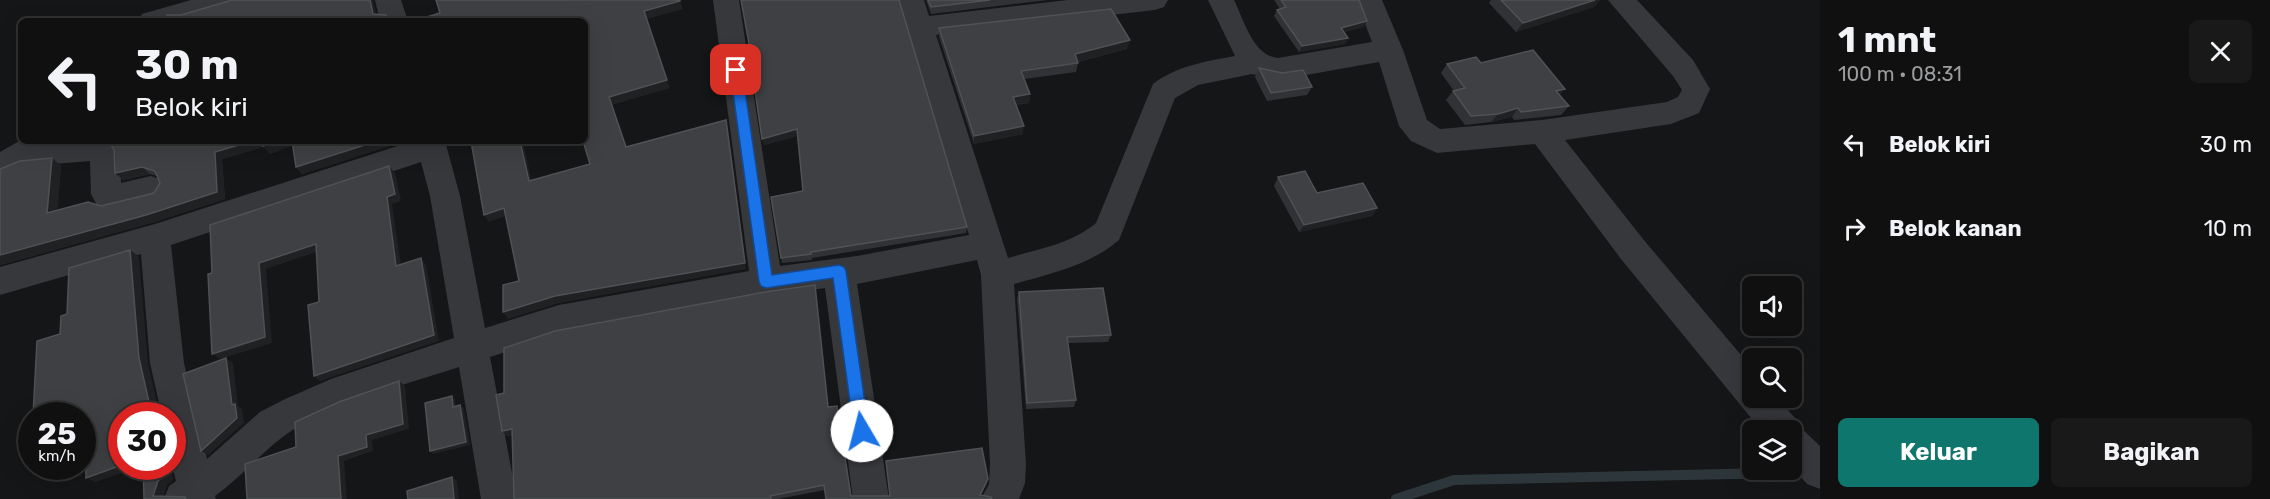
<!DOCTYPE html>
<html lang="id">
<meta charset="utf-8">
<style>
:root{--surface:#101011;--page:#19191a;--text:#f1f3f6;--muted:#9c9d9f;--line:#303031;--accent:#0f766e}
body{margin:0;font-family:Rubik,sans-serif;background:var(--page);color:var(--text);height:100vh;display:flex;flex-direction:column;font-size:22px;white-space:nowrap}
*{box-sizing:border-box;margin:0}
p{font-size:20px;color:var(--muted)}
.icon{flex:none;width:33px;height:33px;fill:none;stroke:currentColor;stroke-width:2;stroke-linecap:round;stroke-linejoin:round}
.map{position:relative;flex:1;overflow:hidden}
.sheet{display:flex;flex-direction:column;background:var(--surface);width:450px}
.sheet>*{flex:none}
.top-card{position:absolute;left:18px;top:18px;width:570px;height:126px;border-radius:9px;box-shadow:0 6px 24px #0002,0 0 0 2px var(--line);background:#101011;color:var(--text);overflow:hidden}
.controls{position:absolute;left:1742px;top:276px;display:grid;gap:12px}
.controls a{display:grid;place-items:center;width:60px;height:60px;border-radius:9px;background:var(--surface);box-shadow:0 6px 24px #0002,0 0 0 2px var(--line);font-size:30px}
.speed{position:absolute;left:18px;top:402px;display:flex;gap:12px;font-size:30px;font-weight:700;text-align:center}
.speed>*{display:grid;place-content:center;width:78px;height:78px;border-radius:50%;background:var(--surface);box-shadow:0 6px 24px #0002,0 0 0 2px var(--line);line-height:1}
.speed small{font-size:15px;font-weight:400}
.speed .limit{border:9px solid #d22;background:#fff;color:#111}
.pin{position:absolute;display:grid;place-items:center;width:51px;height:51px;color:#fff;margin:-26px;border-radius:12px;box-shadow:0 3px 9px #0006}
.me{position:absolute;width:66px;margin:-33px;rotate:352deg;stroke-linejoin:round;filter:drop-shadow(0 0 4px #0008)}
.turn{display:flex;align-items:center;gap:21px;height:126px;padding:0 18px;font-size:27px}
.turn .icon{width:78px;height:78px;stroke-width:2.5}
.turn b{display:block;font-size:42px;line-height:51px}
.round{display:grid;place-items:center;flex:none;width:63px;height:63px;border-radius:9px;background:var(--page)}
.headline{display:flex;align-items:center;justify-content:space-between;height:102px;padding:0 18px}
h1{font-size:36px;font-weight:700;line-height:45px}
.button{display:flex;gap:12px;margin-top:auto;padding:12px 18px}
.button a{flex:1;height:69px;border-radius:9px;background:var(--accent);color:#fff;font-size:24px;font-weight:700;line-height:69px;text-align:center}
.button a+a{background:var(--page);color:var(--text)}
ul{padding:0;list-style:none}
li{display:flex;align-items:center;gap:18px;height:84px;padding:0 18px}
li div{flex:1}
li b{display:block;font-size:22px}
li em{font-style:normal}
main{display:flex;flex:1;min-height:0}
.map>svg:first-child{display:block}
</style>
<main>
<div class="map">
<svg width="1820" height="499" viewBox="0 0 1820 499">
<rect width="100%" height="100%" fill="#151617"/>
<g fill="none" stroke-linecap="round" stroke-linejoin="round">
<path stroke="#2d363a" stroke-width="10" d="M1396 499 1454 480 1820 472"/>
<g fill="#37383c" fill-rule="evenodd">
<path d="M191 0H239L235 7 187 21H138L142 14Z"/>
<path d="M375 0H401L408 21H380Z"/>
<path d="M713 0H739L780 266 857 256 969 235 898 0H924L929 16 1068 0H1168L1164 7 1155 10 936 35 1008 258C1038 249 1071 244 1096 223L1153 84C1176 66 1207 61 1235 56L1208 0H1234C1244 20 1253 56 1278 58L1372 42 1356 0H1382L1403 50 1427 120 1440 129 1542 120 1667 102 1678 97 1682 90 1673 76 1608 0H1637L1693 60 1710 89 1699 113 1671 124 1565 140 1643 239 1752 368V398H1777L1795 418 1799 426 1820 446V489L1807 484 1791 466V430H1761L1621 259 1535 144 1437 153 1411 141 1399 126 1379 62 1278 80 1252 74 1198 85 1175 98 1119 240C1090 265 1050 274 1014 284L1026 464 1025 483 1019 499H981L989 484 990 464 981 275 977 260 857 284 889 499H853L825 288 766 296 559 335 490 357 517 499H481L459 367C408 384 326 405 284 436 260 454 240 478 215 496L216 499H164L169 486 176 481 172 465V416H162L150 363 141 254 0 295V267L155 224 413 141H445L460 196 485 328 559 305 749 271ZM421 162 430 196 454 338 331 379 283 400 260 412 207 459 184 363 171 245Z"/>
<path d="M21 140 111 141 120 157 121 183 151 176 162 180 166 189 162 198 109 211 98 207 91 194 90 161 29 166 0 177V152Z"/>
</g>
</g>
<g fill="#313235">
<path d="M926 0H1048L931 14Z"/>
<path d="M1274 0H1359L1364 27 1344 32 1348 38 1345 44 1299 52 1274 16 1277 10 1280 9Z"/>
<path d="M1491 0H1600L1594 7 1516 32 1489 3Z"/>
<path d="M939 28 1127 49 1078 62V63L1076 72 1024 79 1030 94 1029 103 1016 105 1023 134 974 144 939 37Z"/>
<path d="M750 49 967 227 966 233 812 258V260L782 263 781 258 803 191 797 136 764 145Z"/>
<path d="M1481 63 1565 89 1559 95 1569 106 1561 115 1514 120 1512 117 1491 122 1465 125 1446 100 1453 91H1454L1441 73 1447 64Z"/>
<path d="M1259 68 1312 87 1307 95 1267 101 1255 77Z"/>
<path d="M109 141H389H388L389 146 302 174 296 167 293 145 270 154 264 147 222 159 225 199 154 222 0 265V169L52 158 61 166 57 210 101 206 154 193 160 183 157 176 150 174 123 180 115 173 114 150Z"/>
<path d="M1278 177 1317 193 1377 208 1372 216 1299 232 1274 186Z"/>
<path d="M1019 292 1111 335 1108 342 1068 343 1076 400 1074 407 1026 409 1017 299Z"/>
<path d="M504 393 829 407 851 496H890L987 483 981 495 826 499 825 490 778 499H514L512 435 507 436 502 431Z"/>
</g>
<g fill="#202123">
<path d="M370 0H373L378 21 373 14Z"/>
<path d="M1595 0H1600L1594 7 1516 32 1523 23Z"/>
<path d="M680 1 683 9 647 19 644 11Z"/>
<path d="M1367 21 1364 27 1338 34 1341 28Z"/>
<path d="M1348 38 1345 44 1299 52 1302 46Z"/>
<path d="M1130 40 1127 49 1073 63 1075 54Z"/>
<path d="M667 80 670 88 612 105 609 97Z"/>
<path d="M1565 89 1557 98 1556 91Z"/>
<path d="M1030 94 1029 103 1012 105 1013 97Z"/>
<path d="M1518 108 1512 117 1491 122 1498 114Z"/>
<path d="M726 120 728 128 746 269 559 303 508 319 503 312Z"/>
<path d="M1024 126 1023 134 974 144V136Z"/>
<path d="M797 129 798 136 764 145 762 139Z"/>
<path d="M252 141H296L298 143 270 154 264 147 222 159 225 199 154 222 0 265V255L146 215 215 152Z"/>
<path d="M377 141H389H388L389 146 302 174 296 167Z"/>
<path d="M520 141H523L533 188 529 181Z"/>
<path d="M52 158 61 166 57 220 47 213Z"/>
<path d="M389 166 395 173 401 201 392 204 402 272 396 266 387 197Z"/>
<path d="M142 167 150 174 123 180 115 173Z"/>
<path d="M504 208 509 215 489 222 484 215Z"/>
<path d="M1377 208 1372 216 1299 232 1304 225Z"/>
<path d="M316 244 322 250 266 269 272 343 220 359 212 354 259 263Z"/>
<path d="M130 250 139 257 148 363 160 416 151 411 139 358Z"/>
<path d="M421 258 426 265 439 341 320 381 314 376Z"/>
<path d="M226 358 233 363 238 406 242 409 244 423 208 455 201 451 232 405Z"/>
<path d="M399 381 405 386 409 429 372 440 373 451 344 461 347 499H341L338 456 366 435Z"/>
<path d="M452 396 455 399 456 410 453 407Z"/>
<path d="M460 405 464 409 470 445 433 454 430 451Z"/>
<path d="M85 428 95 433 82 437V429Z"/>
<path d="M512 429 516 434 507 436 502 431Z"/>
<path d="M122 465V466H141L96 482 86 478Z"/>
<path d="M162 466H170L173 480 167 485 163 499 153 496Z"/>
<path d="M452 477 457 481 459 499H454Z"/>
</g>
<g fill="#3e4043" stroke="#4f5155" stroke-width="1.5">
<path d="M230 0H370L373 14 386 15 387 21H167V15H181L229 1Z"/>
<path d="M436 0H680V1L644 11 667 80 609 97 626 147 726 120 745 263 555 296 503 312V285L519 281 504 208 484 215 471 141H520L529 181 590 164 583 141H585V21H414L440 13Z"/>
<path d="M741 0H899L967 227 811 252V254L781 258 771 197 803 191 797 129 762 139 749 49H750Z"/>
<path d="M928 0H990L931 7Z"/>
<path d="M1281 0H1359L1367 21 1341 28 1348 38 1302 46 1277 10 1286 7Z"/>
<path d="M1501 0H1595L1523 23Z"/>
<path d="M1111 9 1130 40 1075 54 1078 63 1021 71 1030 94 1013 97 1024 126 974 136 939 28Z"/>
<path d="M1533 50 1565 89 1556 91 1569 106 1521 112 1518 108 1498 114 1471 116 1453 91 1465 88 1447 64 1476 57 1481 63Z"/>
<path d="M1259 68 1282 73 1303 70 1312 87 1271 93Z"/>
<path d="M109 141H252L215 152 217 192 146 215 0 255V169L20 161 52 158 47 213 88 202 101 206 154 193 160 183 155 171 142 167 115 173 114 150Z"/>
<path d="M262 141H277L263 146Z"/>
<path d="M292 141H377L296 167Z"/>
<path d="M389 166 395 194 387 197 396 266 421 258 434 335 314 376 308 305 319 302 316 244 259 263 265 337 212 354 208 274 212 273 210 225Z"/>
<path d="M1305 171 1317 193 1363 183 1377 208 1304 225 1278 177Z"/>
<path d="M130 250 139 358 151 411 161 413V416H122V465L86 478 85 428 82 429V416H33L37 341 60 334 61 316 67 314 69 268Z"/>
<path d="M815 285 828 407 837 406 851 496H890L886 461 982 448 988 479 980 495 991 497 992 499H826L824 485 770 496 771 499H514L512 429 502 431 496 395 504 393V348L555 331 765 292Z"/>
<path d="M1103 288 1111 335 1067 337 1076 400 1027 403 1019 292Z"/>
<path d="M226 358 232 405 235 404 237 418 201 451 183 374Z"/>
<path d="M399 381 403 424 366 435 367 447 338 456 341 499H247L245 464 296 447 295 422 339 402Z"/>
<path d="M452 396 453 407 460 405 466 442 430 451 425 403Z"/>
<path d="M143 466H162L164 475 158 481 153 496 185 497 186 499H144Z"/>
<path d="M452 477 454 499H408L407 491Z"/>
</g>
<path fill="#1a73e8" stroke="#114b97" stroke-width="1.5" d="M736 66 742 70 772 275 839 265 844 267 846 271 869 431 867 436 862 438 856 436 854 431 833 278 766 288 761 286 759 282 730 70Z"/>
</svg>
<div class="controls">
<a><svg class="icon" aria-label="sound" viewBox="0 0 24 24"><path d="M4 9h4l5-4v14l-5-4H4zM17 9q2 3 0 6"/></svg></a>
<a><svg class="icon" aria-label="search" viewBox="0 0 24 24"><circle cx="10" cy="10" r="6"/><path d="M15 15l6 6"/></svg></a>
<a><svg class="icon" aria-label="layers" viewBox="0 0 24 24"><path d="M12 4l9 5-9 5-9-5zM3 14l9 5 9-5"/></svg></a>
</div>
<div class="speed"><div>25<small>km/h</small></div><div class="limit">30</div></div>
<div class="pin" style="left:736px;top:70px;background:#d93025"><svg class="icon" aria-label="arrive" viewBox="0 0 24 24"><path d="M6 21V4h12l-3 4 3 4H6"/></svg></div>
<svg class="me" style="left:862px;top:431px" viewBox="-20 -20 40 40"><circle r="19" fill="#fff"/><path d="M0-13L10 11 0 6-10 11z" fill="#1a73e8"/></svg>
<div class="top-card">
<div class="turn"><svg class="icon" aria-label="left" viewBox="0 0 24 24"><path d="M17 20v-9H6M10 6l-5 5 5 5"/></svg><div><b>30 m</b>Belok kiri</div></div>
</div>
</div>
<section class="sheet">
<div class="headline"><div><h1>1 mnt</h1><p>100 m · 08:31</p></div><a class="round"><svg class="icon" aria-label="close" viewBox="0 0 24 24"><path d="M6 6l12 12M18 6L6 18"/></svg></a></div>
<ul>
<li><svg class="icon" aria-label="left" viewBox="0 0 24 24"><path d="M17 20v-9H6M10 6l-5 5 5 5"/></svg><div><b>Belok kiri</b></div><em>30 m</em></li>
<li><svg class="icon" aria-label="right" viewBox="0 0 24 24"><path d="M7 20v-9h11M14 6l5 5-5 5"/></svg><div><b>Belok kanan</b></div><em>10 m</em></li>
</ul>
<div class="button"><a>Keluar</a><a>Bagikan</a></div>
</section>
</main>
